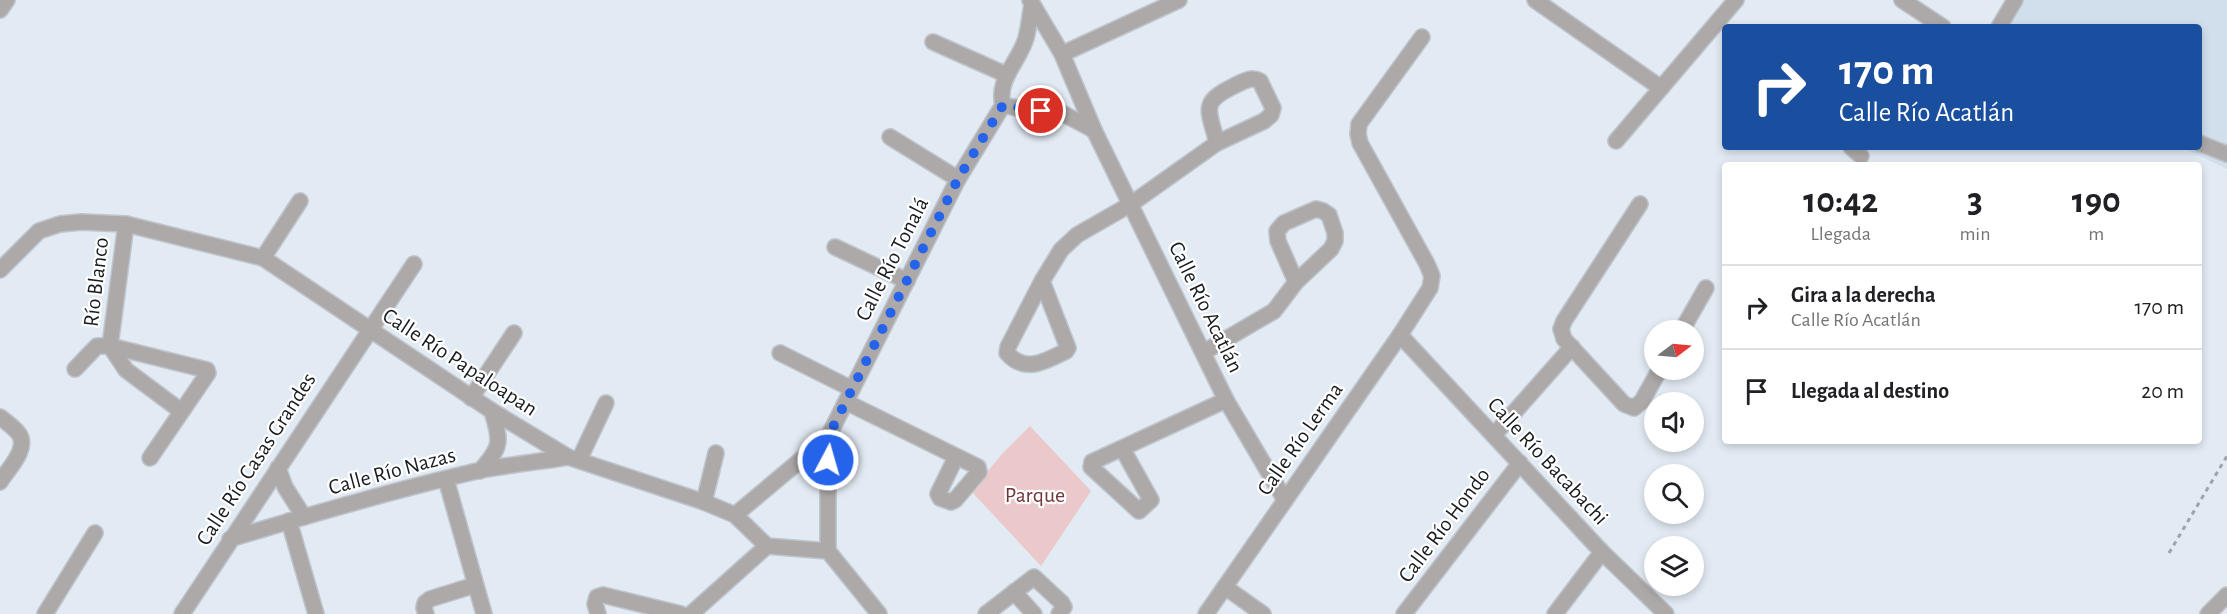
<!DOCTYPE html>
<html lang="es">
<meta charset="utf-8">
<style>
:root{--surface:#fff;--page:#f2f2f2;--text:#202124;--muted:#757577;--line:#e0e0e0}
body{margin:0;font-family:"Alegreya Sans",sans-serif;background:var(--page);color:var(--text);height:100vh;display:flex;flex-direction:column;font-size:22px;white-space:nowrap}
*{box-sizing:border-box;margin:0}
p{font-size:20px;color:var(--muted)}
.icon{flex:none;width:33px;height:33px;fill:none;stroke:currentColor;stroke-width:2;stroke-linecap:round;stroke-linejoin:round}
.map{position:relative;flex:1;overflow:hidden}
.details{position:absolute;left:1722px;top:162px;width:480px;height:282px;display:flex;flex-direction:column;background:var(--surface);border-radius:6px;box-shadow:0 3px 9px #0003}
.details>*{flex:none}
.top-card{position:absolute;left:1722px;top:24px;width:480px;height:126px;border-radius:6px;box-shadow:0 3px 9px #0003;background:#1a4fa0;color:#fff;overflow:hidden}
.needle{width:39px;rotate:74deg}
.tools{position:absolute;left:1644px;top:320px;display:grid;gap:12px}
.tools a{display:grid;place-items:center;width:60px;height:60px;border-radius:50%;background:var(--surface);box-shadow:0 3px 9px #0003;font-size:30px}
.pin{position:absolute;display:grid;place-items:center;width:51px;height:51px;color:#fff;margin:-26px;border:3px solid #fff;border-radius:50%;box-shadow:0 2px 6px #0007}
.me{position:absolute;width:66px;margin:-33px;rotate:6deg;stroke-linejoin:round;filter:drop-shadow(0 0 4px #0008)}
.turn{display:flex;align-items:center;gap:21px;height:126px;padding:0 18px;font-size:27px}
.turn .icon{width:78px;height:78px;stroke-width:2.5}
.turn b{display:block;font-size:42px;line-height:51px}
.eta{display:flex;justify-content:space-evenly;align-items:center;height:102px;text-align:center}
.eta b{font-size:36px;font-weight:700;line-height:42px}
ul{padding:0;list-style:none}
li{display:flex;align-items:center;gap:18px;height:84px;padding:0 18px;border-top:2px solid var(--line)}
li div{flex:1}
li b{display:block;font-size:22px}
li em{font-style:normal}
.map>svg:first-child{display:block}
</style>
<div class="map">
<svg width="2227" height="614" viewBox="0 0 2227 614">
<rect width="100%" height="100%" fill="#e2eaf3"/>
<path fill="#d1dfed" d="M2017 0H2227V169L2181 147H2199V27H2003Z"/>
<path fill="#ebc9ca" d="M1030 426 1091 491 1041 566 971 491 1002 454Z"/>
<g fill="none" stroke-linecap="round" stroke-linejoin="round">
<defs>
<g id="minor">
<path d="M1030 0 1062 54 1094 130 1226 400 1285 500"/>
<path d="M1535 0 1661 88"/>
<path d="M1902 0 1943 27"/>
<path d="M1032 4C1030 15 1029 27 1026 38 1020 60 996 80 1003 105L1021 109 1060 112 1094 130"/>
<path d="M0 10 7 0"/>
<path d="M1999 27 2015 0"/>
<path d="M933 42 1007 75"/>
<path d="M1062 54 1179 0"/>
<path d="M890 137 958 179"/>
<path d="M1616 141 1736 0"/>
<path d="M2199 143 2227 154"/>
<path d="M1851 147 1861 156"/>
<path d="M1640 204 1564 321 1561 329 1564 339 1624 404 1634 408 1642 401 1660 369"/>
<path d="M126 224 110 346 126 370 181 411"/>
<path d="M835 247 907 281"/>
<path d="M263 258 300 201"/>
<path d="M0 270 39 231 60 224 81 222 126 224 263 258 492 411 568 457 704 502 735 515 767 546 828 551 879 614"/>
<path d="M1042 281 1068 348 1066 351C1046 361 1025 374 1007 353L1008 347 1042 281 1061 250 1077 235 1131 204 1217 143 1264 121 1271 115 1273 108 1260 81C1250 76 1243 82 1234 86 1199 103 1209 110 1217 143"/>
<path d="M1682 330 1706 288"/>
<path d="M1400 335 1602 552 1666 614"/>
<path d="M1204 352 1274 311 1296 282 1331 249 1335 241V233L1329 215 1323 211 1316 209 1284 223 1277 231 1278 241 1296 282"/>
<path d="M780 353 852 389"/>
<path d="M75 369 97 346H110L207 370 208 373 150 458"/>
<path d="M471 398 514 333"/>
<path d="M846 402 978 467 979 472 955 500 951 502 940 498 938 494 956 457"/>
<path d="M0 417C6 422 14 427 19 434 29 449 8 469 0 482"/>
<path d="M1494 435 1572 347"/>
<path d="M828 437V551"/>
<path d="M1122 448 1151 500 1139 511 1091 467 1092 462 1226 400"/>
<path d="M579 460 606 403"/>
<path d="M278 468 285 487 304 517"/>
<path d="M480 471C502 446 501 443 492 411"/>
<path d="M446 479 484 614"/>
<path d="M704 502 716 453"/>
<path d="M735 515 828 437 958 179 1003 105"/>
<path d="M289 521 316 614"/>
<path d="M230 539C312 514 394 490 477 471 507 465 538 462 568 457"/>
<path d="M1225 587 1263 614"/>
<path d="M1014 592 1034 614"/>
<path d="M45 614 95 533"/>
<path d="M182 614 414 264"/>
<path d="M426 614 424 608 425 603 430 599 475 585"/>
<path d="M598 614 595 604 597 597 603 595 681 614"/>
<path d="M691 614 767 546"/>
<path d="M986 614 1034 577 1062 603 1064 607 1059 614"/>
<path d="M1206 614 1400 335 1430 288 1432 276 1427 264 1360 143 1358 134 1359 124 1422 37"/>
<path d="M1404 614 1520 463"/>
<path d="M1555 614 1602 552"/>
<path d="M2208 614 2227 595"/>
</g>
</defs>
<use href="#minor" stroke="#bec5cd" stroke-width="18"/>
<path stroke="#9da4ab" stroke-width="3" stroke-dasharray="4.5 4.5" stroke-linecap="butt" d="M2169 553 2227 456"/>
<use href="#minor" stroke="#aea9a9" stroke-width="15"/>
</g>
<g fill="none" stroke-linecap="round" stroke-linejoin="round">
<path stroke="#2563eb" stroke-width="10" stroke-dasharray="0 18" d="M828 460V437L958 179 1003 105 1041 111"/>
</g>
<g text-anchor="middle" dominant-baseline="central" stroke-width="4.5" stroke-linejoin="round" paint-order="stroke">
<g font-size="22" fill="#191c1f" stroke="#fff">
<text transform="translate(892 259) rotate(-63)">Calle Río Tonalá</text>
<text transform="translate(96 282) rotate(-83)">Río Blanco</text>
<text transform="translate(1206 307) rotate(64)">Calle Río Acatlán</text>
<text transform="translate(460 362) rotate(33)">Calle Río Papaloapan</text>
<text transform="translate(1300 439) rotate(-55)">Calle Río Lerma</text>
<text transform="translate(256 459) rotate(-57)">Calle Río Casas Grandes</text>
<text transform="translate(1548 461) rotate(47)">Calle Río Bacabachi</text>
<text transform="translate(392 471) rotate(-15)">Calle Río Nazas</text>
<text transform="translate(1444 525) rotate(-53)">Calle Río Hondo</text>
</g>
<g font-size="22" fill="#6f363b" stroke="#fff">
<text x="1035" y="495">Parque</text>
</g>
</g>
</svg>
<div class="tools">
<a><svg class="needle" viewBox="-14 -14 28 28"><path d="M0-13l5 13h-10z" fill="#e53935"/><path d="M0 13l5-13h-10z" fill="#757577"/></svg></a>
<a><svg class="icon" aria-label="sound" viewBox="0 0 24 24"><path d="M4 9h4l5-4v14l-5-4H4zM17 9q2 3 0 6"/></svg></a>
<a><svg class="icon" aria-label="search" viewBox="0 0 24 24"><circle cx="10" cy="10" r="6"/><path d="M15 15l6 6"/></svg></a>
<a><svg class="icon" aria-label="layers" viewBox="0 0 24 24"><path d="M12 4l9 5-9 5-9-5zM3 14l9 5 9-5"/></svg></a>
</div>
<div class="pin" style="left:1041px;top:111px;background:#d93025"><svg class="icon" aria-label="arrive" viewBox="0 0 24 24"><path d="M6 21V4h12l-3 4 3 4H6"/></svg></div>
<svg class="me" style="left:828px;top:460px" viewBox="-20 -20 40 40"><circle r="17" fill="#2563eb" stroke="#fff" stroke-width="3"/><path d="M0-11L8 9 0 5-8 9z" fill="#fff"/></svg>
<div class="top-card">
<div class="turn"><svg class="icon" aria-label="right" viewBox="0 0 24 24"><path d="M7 20v-9h11M14 6l5 5-5 5"/></svg><div><b>170 m</b>Calle Río Acatlán</div></div>
</div>
<section class="details">
<div class="eta">
<div><b>10:42</b><p>Llegada</p></div>
<div><b>3</b><p>min</p></div>
<div><b>190</b><p>m</p></div>
</div>
<ul>
<li><svg class="icon" aria-label="right" viewBox="0 0 24 24"><path d="M7 20v-9h11M14 6l5 5-5 5"/></svg><div><b>Gira a la derecha</b><p>Calle Río Acatlán</p></div><em>170 m</em></li>
<li><svg class="icon" aria-label="arrive" viewBox="0 0 24 24"><path d="M6 21V4h12l-3 4 3 4H6"/></svg><div><b>Llegada al destino</b></div><em>20 m</em></li>
</ul>
</section>
</div>
